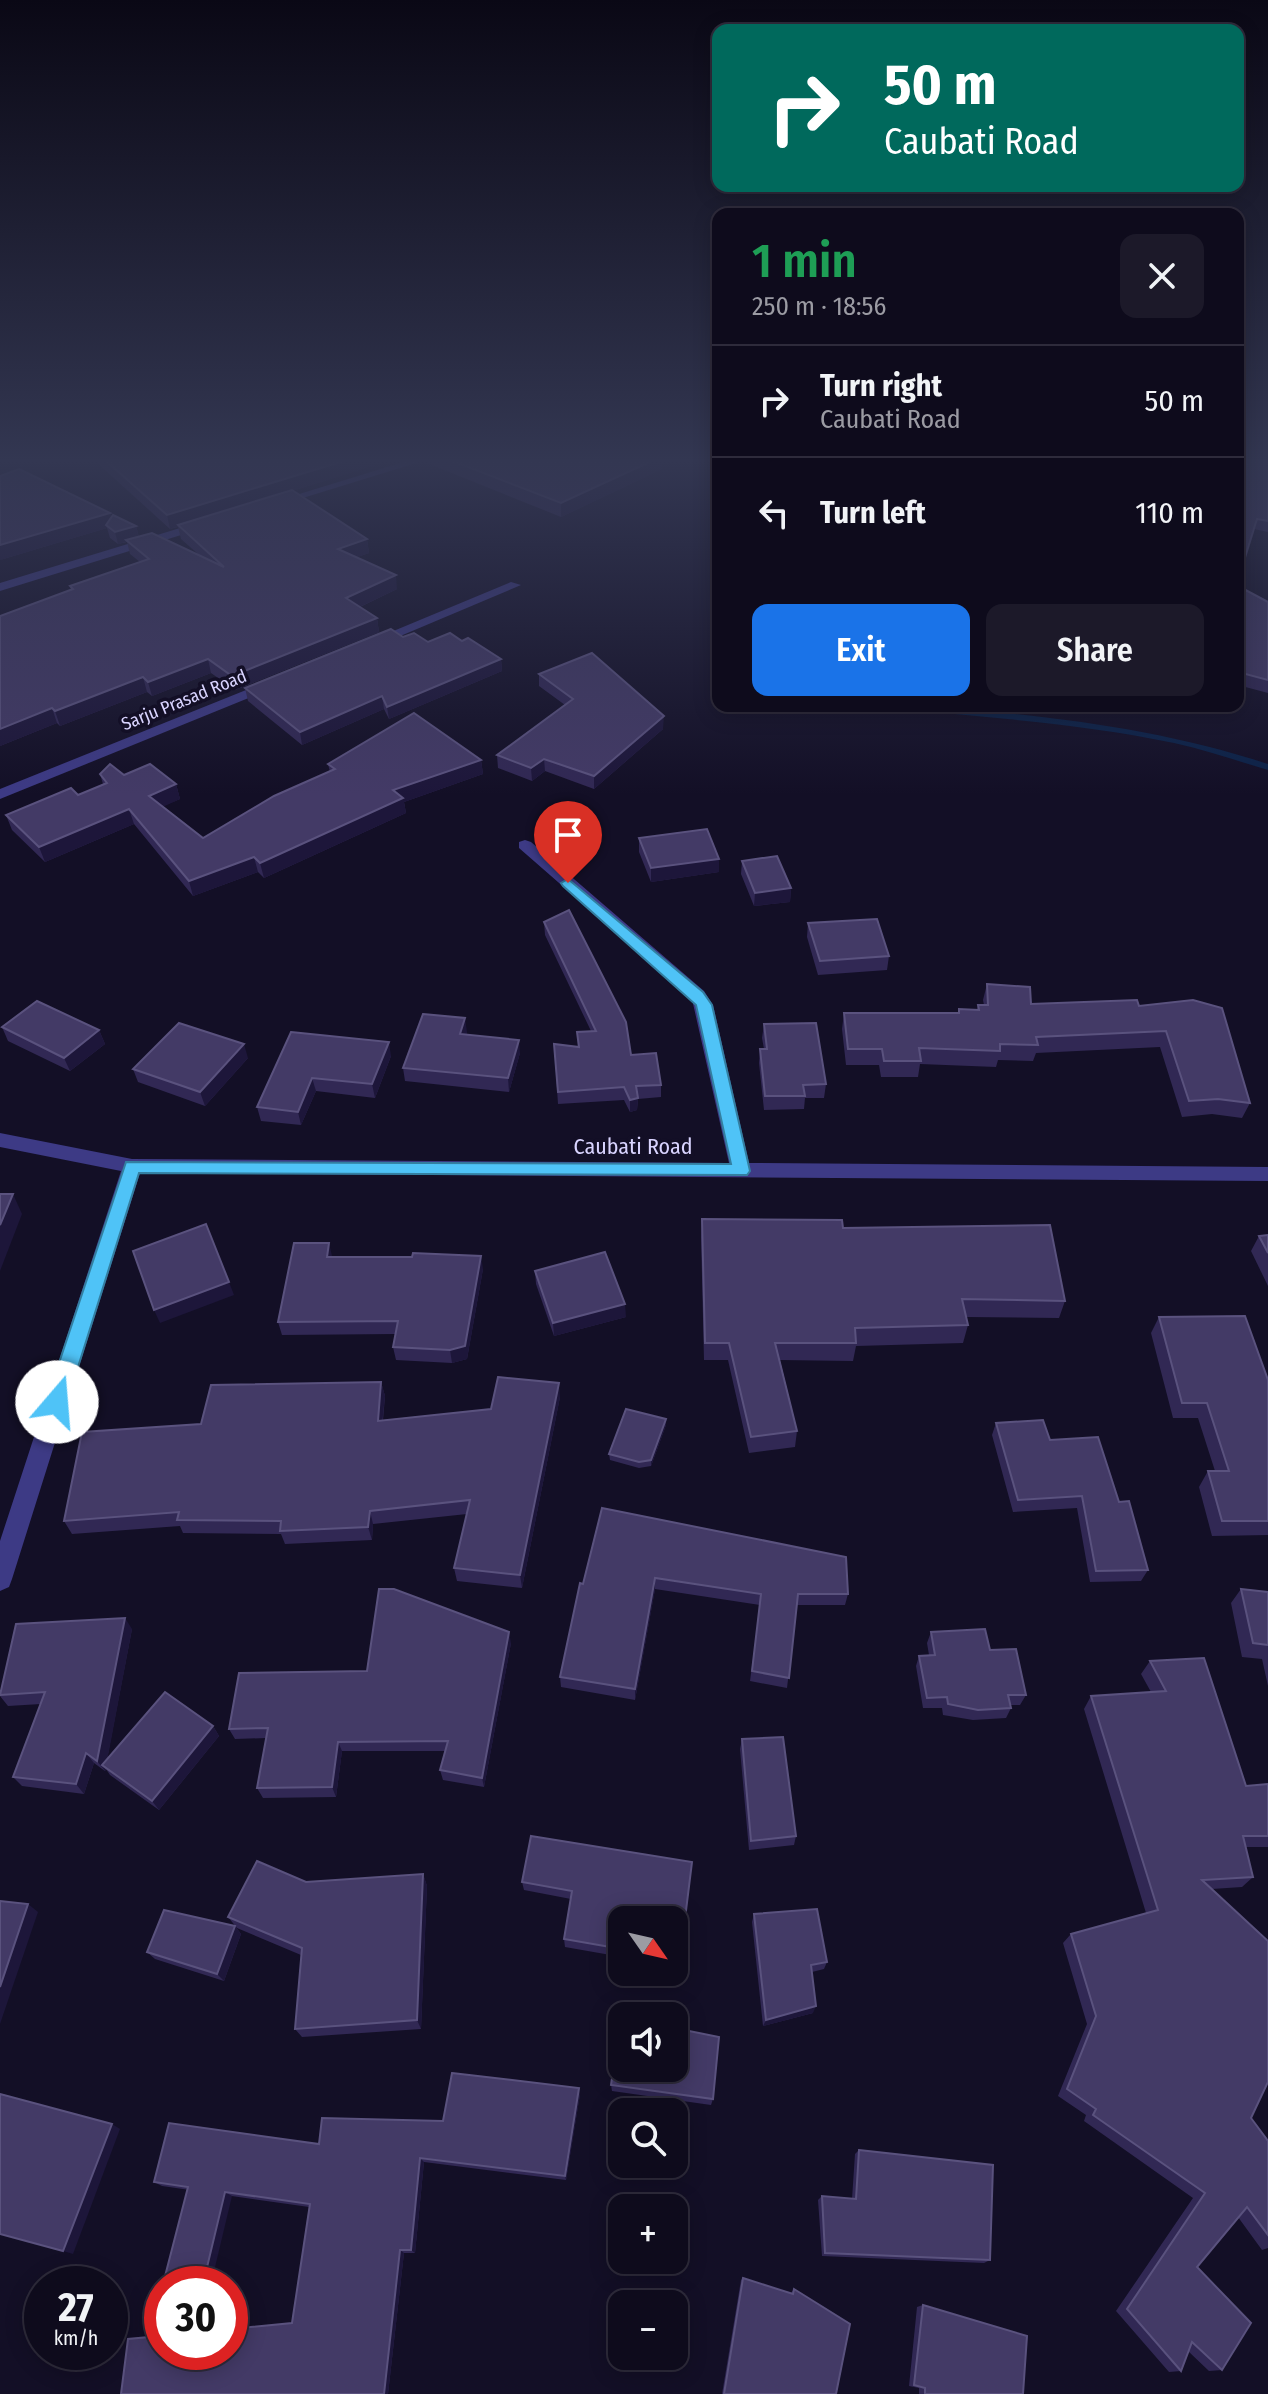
<!DOCTYPE html>
<meta charset="utf-8">
<style>
:root{--surface:#0e0b1c;--page:#1c1929;--text:#f1f3f6;--muted:#9b9ba3;--line:#2e2b3b;--accent:#1a73e8}
body{margin:0;font-family:"Fira Sans Condensed",sans-serif;background:var(--page);color:var(--text);height:100vh;display:flex;flex-direction:column;font-size:30px;white-space:nowrap}
*{box-sizing:border-box;margin:0}
p{font-size:26px;color:var(--muted)}
.icon{flex:none;width:44px;height:44px;fill:none;stroke:currentColor;stroke-width:2;stroke-linecap:round;stroke-linejoin:round}
.map{position:relative;flex:1;overflow:hidden}
.panel{position:absolute;left:712px;top:208px;width:532px;height:504px;display:flex;flex-direction:column;background:var(--surface);border-radius:16px;box-shadow:0 4px 20px #0003,0 0 0 2px var(--line)}
.panel>*{flex:none}
.banner{position:absolute;left:712px;top:24px;width:532px;height:168px;border-radius:16px;box-shadow:0 4px 20px #0003,0 0 0 2px var(--line);background:#00695c;color:#fff;overflow:hidden}
.needle{width:52px;rotate:124deg}
.tools{position:absolute;left:608px;top:1906px;display:grid;gap:16px}
.tools a{display:grid;place-items:center;width:80px;height:80px;border-radius:16px;background:var(--surface);box-shadow:0 4px 20px #0003,0 0 0 2px var(--line);font-size:40px}
.speed{position:absolute;left:24px;top:2266px;display:flex;gap:16px;font-size:40px;font-weight:700;text-align:center}
.speed>*{display:grid;place-content:center;width:104px;height:104px;border-radius:50%;background:var(--surface);box-shadow:0 4px 20px #0003,0 0 0 2px var(--line);line-height:1}
.speed small{font-size:20px;font-weight:400}
.speed .limit{border:12px solid #d22;background:#fff;color:#111}
.pin{position:absolute;display:grid;place-items:center;width:68px;height:68px;color:#fff;margin:-82px -34px;border-radius:50% 50% 50% 0;rotate:-45deg;box-shadow:0 0 8px #0007}
.pin .icon{rotate:45deg}
.me{position:absolute;width:88px;margin:-44px;rotate:18deg;stroke-linejoin:round;filter:drop-shadow(0 0 6px #0008)}
.turn{display:flex;align-items:center;gap:28px;height:168px;padding:0 40px;font-size:36px}
.turn .icon{width:104px;height:104px;stroke-width:2.5}
.turn b{display:block;font-size:56px;line-height:68px}
.round{display:grid;place-items:center;flex:none;width:84px;height:84px;border-radius:16px;background:var(--page)}
.headline{display:flex;align-items:center;justify-content:space-between;height:136px;padding:0 40px}
h1{font-size:48px;font-weight:600;line-height:60px;color:#1e9e55}
.cta{display:flex;gap:16px;margin-top:auto;padding:16px 40px}
.cta a{flex:1;height:92px;border-radius:16px;background:var(--accent);color:#fff;font-size:32px;font-weight:600;line-height:92px;text-align:center}
.cta a+a{background:var(--page);color:var(--text)}
ul{padding:0;list-style:none}
li{display:flex;align-items:center;gap:24px;height:112px;padding:0 40px;border-top:2px solid var(--line)}
li div{flex:1}
li b{display:block;font-size:30px}
li em{font-style:normal}
.map>svg:first-child{display:block}
</style>
<div class="map">
<svg width="1268" height="2394" viewBox="0 0 1268 2394">
<rect width="100%" height="100%" fill="#130f26"/>
<g fill="none" stroke-linecap="round" stroke-linejoin="round">
<path fill="#0c2248" fill-rule="evenodd" d="M898 706C937 706 976 710 1015 714 1101 723 1185 737 1268 764V770C1237 761 1206 750 1174 743 1084 724 993 718 902 709Z"/>
<g fill="#3d3a85" fill-rule="evenodd">
<path d="M410 460H426L280 505 270 503Z"/>
<path d="M203 521 209 525 207 527 0 591V583Z"/>
<path d="M511 582 521 585 379 645 367 642Z"/>
<path d="M271 680 278 684 276 687 0 799V789Z"/>
<path d="M525 840 531 842 704 991 713 1005 749 1163 1268 1167V1181L140 1173 12 1579 9 1587 0 1591V1541L121 1171 0 1147V1133L132 1159 729 1163 692 999 519 848V842Z"/>
</g>
</g>
<g fill="#312854">
<path d="M94 460H391L292 491 367 539 369 553 357 557 397 589 360 607 377 618 379 632 235 690 211 673 152 696 147 692 60 726 57 723 0 746 71 590 70 586 140 562 130 554 127 542 118 544 110 538 107 528 0 560 110 513 112 517 136 526 139 537 198 554 181 539 178 527 170 529Z"/>
<path d="M426 460H662V469L561 517 427 463Z"/>
<path d="M1268 460V532L1254 529 1248 464Z"/>
<path d="M1238 586 1268 602V693L1238 685Z"/>
<path d="M403 637 428 642 462 641 501 659 502 671 389 719 384 709 302 745 248 701 245 688Z"/>
<path d="M539 674 663 729 594 789 545 771 532 781 498 768 497 755 565 705 539 686Z"/>
<path d="M481 760 483 774 404 802 406 813 264 878 258 872 193 896 134 824 45 862 12 830 6 815 78 795 103 784 100 774 124 775 176 784 180 799 163 806 203 838 330 772 328 764Z"/>
<path d="M639 838 719 859V872L651 882 639 852Z"/>
<path d="M742 861 791 888 790 902 754 906 741 874Z"/>
<path d="M544 922 631 1055 661 1085V1097L638 1099 637 1110 630 1112 624 1100 558 1104 554 1044 578 1047 577 1032 591 1031 545 935Z"/>
<path d="M808 923 889 956 887 970 818 975 807 937Z"/>
<path d="M987 984 1031 1004 1139 1006 1250 1103 1242 1118 1212 1114 1182 1117 1160 1047 1036 1053 1033 1061 998 1060 996 1067 920 1064 918 1077H881L879 1065H846L842 1029 844 1013H958L959 1009 977 1010 978 1005H984L983 1000Z"/>
<path d="M764 1024 826 1084 824 1098H805L804 1109 764 1110 759 1063 760 1049H764L762 1038Z"/>
<path d="M2 1027 99 1030 105 1044 70 1071 8 1041Z"/>
<path d="M291 1032 391 1056 375 1098 316 1091 301 1125 261 1121 257 1107Z"/>
<path d="M467 1032 466 1035 520 1053 509 1092 405 1081 403 1068Z"/>
<path d="M248 1058 205 1106 138 1082 133 1069Z"/>
<path d="M702 1219 843 1228 1065 1301 1059 1318 966 1317 968 1325 963 1343 856 1346 853 1361 780 1360 797 1431 795 1447 749 1453 728 1360H704L701 1237Z"/>
<path d="M1268 1235V1286L1251 1251 1259 1236Z"/>
<path d="M332 1257 483 1269 467 1359 452 1363 396 1360 393 1347 395 1334 282 1335 278 1322Z"/>
<path d="M535 1271 626 1317 554 1336 536 1284Z"/>
<path d="M1159 1317 1268 1380V1535L1212 1536 1199 1487 1208 1471H1215L1198 1418H1173L1151 1333Z"/>
<path d="M381 1382 385 1396 383 1420 491 1409 560 1397 522 1588 457 1581 454 1568 467 1514 373 1524 372 1540 285 1544 281 1534 183 1533 180 1526 72 1534 64 1521 201 1424Z"/>
<path d="M666 1419V1425L651 1466 639 1468 610 1460 609 1454Z"/>
<path d="M996 1423 1050 1440 1119 1502 1148 1570 1141 1581 1090 1582 1077 1508 1013 1512 992 1435Z"/>
<path d="M602 1508 848 1594 845 1605H797L787 1688 750 1681 760 1605 655 1589 635 1700 561 1687 560 1677Z"/>
<path d="M1241 1589 1268 1592V1686L1262 1659 1242 1657 1231 1603Z"/>
<path d="M132 1629 107 1759 213 1726 219 1736 159 1810 110 1775 106 1769 105 1771 94 1763 84 1794 22 1786 13 1777 41 1704 8 1706 0 1696V1691Z"/>
<path d="M931 1632 990 1650 1026 1695 1020 1705H1011V1708L1006 1718 973 1720 943 1715 942 1708H923L916 1666 919 1656 929 1655 927 1643Z"/>
<path d="M511 1643 484 1787 443 1780 440 1770 446 1751H342L336 1797 263 1798 257 1788 266 1738 235 1739 229 1729 367 1671Z"/>
<path d="M1150 1661 1246 1786 1268 1784V1847H1245L1253 1877 1242 1887 1212 1889 1251 2118 1268 2141V2248L1262 2250 1238 2217 1197 2267 1222 2370 1209 2371 1188 2351 1181 2371 1169 2372 1116 2311 1193 2198 1084 2121 1086 2115 1058 2096 1087 2024 1063 1943 1071 1934 1146 1913 1084 1709 1091 1696 1151 1692 1141 1674Z"/>
<path d="M742 1739 796 1836 794 1845 749 1850 740 1749Z"/>
<path d="M692 1862 680 1966H674V1920H622V1957L565 1947 564 1939 571 1899 524 1890 522 1882Z"/>
<path d="M423 1874 427 1886 421 2029 302 2037 295 2029 301 1955 237 1928 228 1917 306 1882Z"/>
<path d="M754 1914 827 1962 824 1969 812 1972 813 2013 763 2026 752 1922Z"/>
<path d="M235 1926 241 1934 224 1981 155 1959 147 1952Z"/>
<path d="M611 2085 713 2099 711 2105 612 2091Z"/>
<path d="M580 2094 566 2180 424 2162 415 2253H404L388 2394H121L162 2352 292 2323 309 2207 162 2186 154 2182 319 2144Z"/>
<path d="M859 2150 990 2260 984 2263 822 2256 818 2200 822 2196 852 2199 855 2154Z"/>
<path d="M743 2278 791 2293 794 2289 836 2394H722L741 2280Z"/>
<path d="M923 2305 1023 2394H919V2388L909 2386 917 2307Z"/>
</g>
<g fill="#1d163a">
<path d="M347 460H391L170 529 167 515Z"/>
<path d="M654 460H662V469L561 517V503Z"/>
<path d="M110 513 114 526 106 525 107 528 0 560V545Z"/>
<path d="M136 526 139 538 118 544 115 532Z"/>
<path d="M367 539 369 553 341 563 338 549Z"/>
<path d="M396 575 397 589 349 612 346 598Z"/>
<path d="M377 618 379 632 235 690 232 676Z"/>
<path d="M208 659 211 673 152 696 148 682Z"/>
<path d="M501 659 502 671 389 719 387 707Z"/>
<path d="M143 677 147 692 60 726 55 711Z"/>
<path d="M382 696 384 709 302 745 300 732Z"/>
<path d="M52 708 57 723 0 746V729Z"/>
<path d="M664 716 663 729 594 789V776Z"/>
<path d="M544 759 545 771 532 781 531 768Z"/>
<path d="M481 760 483 774 404 802 406 813 264 878 260 863 393 790Z"/>
<path d="M176 784 180 799 154 811 149 796Z"/>
<path d="M129 809 134 824 45 862 39 847Z"/>
<path d="M254 857 258 872 193 896 189 881Z"/>
<path d="M719 859V872L651 882V868Z"/>
<path d="M791 888 790 902 754 906 755 893Z"/>
<path d="M465 1018 467 1032 461 1048 460 1034Z"/>
<path d="M99 1030 105 1044 70 1071 64 1058Z"/>
<path d="M519 1040 520 1053 509 1092 508 1078Z"/>
<path d="M389 1042 391 1056 375 1098 372 1084Z"/>
<path d="M244 1044 248 1058 205 1106 200 1092Z"/>
<path d="M312 1078 316 1091 301 1125 298 1112Z"/>
<path d="M638 1098 637 1110 630 1112V1100Z"/>
<path d="M13 1194 22 1214 0 1271V1225Z"/>
<path d="M329 1243 332 1256 330 1270 327 1257Z"/>
<path d="M481 1256 483 1269 467 1359 452 1363 450 1350Z"/>
<path d="M229 1282 234 1295 160 1323 154 1310Z"/>
<path d="M625 1304 626 1317 554 1336 553 1323Z"/>
<path d="M381 1382 385 1396 381 1434 378 1421Z"/>
<path d="M559 1383 560 1397 522 1588 520 1575Z"/>
<path d="M666 1419V1425L651 1466V1460Z"/>
<path d="M370 1511 373 1524 372 1540 368 1527Z"/>
<path d="M655 1578V1589L635 1700V1689Z"/>
<path d="M125 1618 132 1629 106 1767 102 1765 106 1769 105 1771 97 1761Z"/>
<path d="M509 1632 511 1643 484 1787 482 1778Z"/>
<path d="M213 1726 219 1736 159 1810 152 1801Z"/>
<path d="M338 1742 342 1751 336 1797 332 1787Z"/>
<path d="M86 1753 94 1763 84 1794 76 1784Z"/>
<path d="M423 1874 427 1886 421 2029 417 2020Z"/>
<path d="M28 1904 38 1912 0 2024V1987Z"/>
<path d="M235 1926 241 1934 224 1981 217 1974Z"/>
<path d="M816 2006 813 2013 763 2026 766 2020Z"/>
<path d="M579 2088 580 2094 566 2180 565 2176Z"/>
<path d="M112 2124 120 2129 73 2254 63 2251Z"/>
<path d="M420 2158 424 2162 415 2253 411 2250Z"/>
<path d="M225 2192 232 2196 211 2284H203Z"/>
<path d="M400 2250 404 2253 388 2394H384Z"/>
</g>
<g fill="#433a66" stroke="#5a527e" stroke-width="2">
<path d="M105 460H347L167 515Z"/>
<path d="M450 460H654L561 503Z"/>
<path d="M1253 460H1268V521L1257 519 1238 580V464H1248Z"/>
<path d="M19 469 110 513 0 545V476Z"/>
<path d="M292 490 367 539 338 549 396 575 346 598 377 618 232 676 208 659 148 682 143 677 55 711 52 708 0 729V616L73 589 70 586 149 559 126 540 152 533 224 567 178 525Z"/>
<path d="M113 515 136 526 115 532 106 525Z"/>
<path d="M1238 586 1268 602V680L1238 672Z"/>
<path d="M391 629 403 637 414 633 428 642 450 633 462 641 468 638 501 659 387 707 382 696 300 732 245 688Z"/>
<path d="M592 653 664 716 594 776 544 759 531 768 497 755 573 699 539 674Z"/>
<path d="M414 713 481 760 393 790 403 798 260 863 254 857 189 881 129 809 39 847 6 815 71 788 78 795 107 783 100 774 110 764 124 775 150 764 176 784 149 796 203 838 274 796 335 769 328 764Z"/>
<path d="M707 829 719 859 651 868 639 838Z"/>
<path d="M777 856 791 888 755 893 742 861Z"/>
<path d="M569 910 626 1022 631 1055 656 1053 661 1085 636 1086 638 1098 630 1100 624 1087 558 1092 554 1044 579 1047 577 1032 596 1031 544 922Z"/>
<path d="M877 919 889 956 820 961 808 923Z"/>
<path d="M987 984 1030 987 1031 1004 1137 1000 1139 1006 1193 1000 1222 1008 1250 1103 1218 1099 1189 1101 1166 1031 1036 1037 1038 1045 1000 1044V1051L919 1048 921 1061H884L882 1049H848L844 1013H959V1009L979 1010 978 1005H988Z"/>
<path d="M37 1001 99 1030 64 1058 2 1027Z"/>
<path d="M423 1014 465 1018 460 1034 519 1040 508 1078 403 1068Z"/>
<path d="M179 1023 244 1044 200 1092 133 1069Z"/>
<path d="M816 1023 826 1084 803 1085 805 1096H765L760 1049H767L764 1024Z"/>
<path d="M291 1032 389 1042 372 1084 312 1078 298 1112 257 1107Z"/>
<path d="M0 1194H13L0 1225Z"/>
<path d="M702 1219 842 1220 843 1228 1050 1225 1065 1301 962 1299 968 1325 855 1328 856 1343H775L797 1431 751 1437 729 1343H705Z"/>
<path d="M206 1224 229 1282 154 1310 133 1251Z"/>
<path d="M1268 1235V1253L1259 1236Z"/>
<path d="M294 1243H329L327 1257H412L413 1253 481 1256 465 1346 450 1350 393 1347 398 1321 278 1322Z"/>
<path d="M605 1252 625 1304 553 1323 535 1271Z"/>
<path d="M1245 1316 1268 1380V1521H1222L1208 1471H1229L1207 1403H1182L1159 1317Z"/>
<path d="M498 1377 559 1383 520 1575 454 1568 470 1500 370 1511 368 1527 280 1531 281 1521 177 1520 179 1512 64 1521 82 1432 201 1424 211 1385 381 1382 378 1421 491 1409Z"/>
<path d="M626 1409 666 1419 651 1460 639 1462 609 1454Z"/>
<path d="M1043 1420 1050 1440 1098 1437 1119 1502 1129 1501 1148 1570 1096 1571 1082 1496 1018 1500 996 1423Z"/>
<path d="M602 1508 846 1557 848 1594H798L789 1678 752 1671 761 1594 655 1578 635 1689 560 1677 580 1583 583 1584Z"/>
<path d="M379 1589H394L509 1632 482 1778 440 1770 448 1741 338 1742 332 1787 257 1788 268 1728 229 1729 239 1673 367 1671Z"/>
<path d="M1241 1589 1268 1592V1645L1253 1643Z"/>
<path d="M125 1618 97 1761 86 1753 76 1784 13 1777 45 1692 0 1695 16 1624Z"/>
<path d="M985 1629 990 1650 1016 1649 1026 1695H1008L1011 1708 978 1710 948 1704 947 1697 927 1698 919 1656 935 1655 931 1632Z"/>
<path d="M1204 1658 1246 1786 1268 1784V1836H1243L1253 1877 1202 1880 1268 1941V2082L1251 2118 1268 2141V2235L1247 2207 1197 2267 1251 2323 1222 2370 1192 2342 1181 2371 1127 2309 1205 2193 1093 2115 1096 2109 1067 2089 1096 2016 1071 1934 1158 1910 1091 1696 1166 1691 1150 1661Z"/>
<path d="M165 1692 213 1726 152 1801 102 1765Z"/>
<path d="M783 1737 796 1836 751 1841 742 1739Z"/>
<path d="M531 1836 692 1862 680 1959 674 1958V1920H622V1949L564 1939 572 1891 522 1882Z"/>
<path d="M257 1861 306 1882 423 1874 417 2020 295 2029 302 1948 228 1917Z"/>
<path d="M0 1901 28 1904 0 1987Z"/>
<path d="M817 1909 827 1962 811 1965 816 2006 766 2020 754 1914Z"/>
<path d="M164 1910 235 1926 217 1974 147 1952Z"/>
<path d="M621 2017 622 2068H674V2028L719 2037 713 2099 611 2085Z"/>
<path d="M452 2073 579 2088 565 2176 420 2158 411 2250H400L384 2394H121L128 2339 149 2337 162 2287V2352H230V2329L292 2323 310 2204 225 2192 203 2284H163L188 2187 154 2182 169 2123 319 2144 322 2118 443 2121Z"/>
<path d="M0 2094 112 2124 63 2251 0 2234Z"/>
<path d="M859 2150 993 2165 990 2260 825 2253 822 2196 856 2199Z"/>
<path d="M743 2278 793 2294 794 2289 850 2324 836 2394H724Z"/>
<path d="M923 2305 1027 2336 1023 2394H925V2388L914 2385Z"/>
</g>
<linearGradient id="sky" x2="0" y2="1"><stop stop-color="#0a0815"/><stop offset="0.58" stop-color="#333752"/><stop offset="1" stop-color="#333752" stop-opacity="0"/></linearGradient>
<rect width="1268" height="795" fill="url(#sky)"/>
<path fill="#4fc3f7" stroke="#337fa1" stroke-width="2" d="M568 879 703 992 712 1005 750 1171 747 1175 139 1173 67 1402 64 1408 57 1411 49 1408 46 1402 126 1162 731 1164 696 1005 563 886 561 883Z"/>
<g text-anchor="middle" dominant-baseline="central" stroke-width="7" stroke-linejoin="round" paint-order="stroke">
<g font-size="18" fill="#d9d4ff" stroke="#130f26">
<text transform="translate(184 700) rotate(-22)">Sarju Prasad Road</text>
</g>
<g font-size="22" fill="#d9d4ff" stroke="#130f26">
<text x="633" y="1146">Caubati Road</text>
</g>
</g>
</svg>
<div class="tools">
<a><svg class="needle" viewBox="-14 -14 28 28"><path d="M0-13l5 13h-10z" fill="#e53935"/><path d="M0 13l5-13h-10z" fill="#9b9ba3"/></svg></a>
<a><svg class="icon" aria-label="sound" viewBox="0 0 24 24"><path d="M4 9h4l5-4v14l-5-4H4zM17 9q2 3 0 6"/></svg></a>
<a><svg class="icon" aria-label="search" viewBox="0 0 24 24"><circle cx="10" cy="10" r="6"/><path d="M15 15l6 6"/></svg></a>
<a>+</a>
<a>−</a>
</div>
<div class="speed"><div>27<small>km/h</small></div><div class="limit">30</div></div>
<div class="pin" style="left:568px;top:883px;background:#d93025"><svg class="icon" aria-label="arrive" viewBox="0 0 24 24"><path d="M6 21V4h12l-3 4 3 4H6"/></svg></div>
<svg class="me" style="left:57px;top:1402px" viewBox="-20 -20 40 40"><circle r="19" fill="#fff"/><path d="M0-13L10 11 0 6-10 11z" fill="#4fc3f7"/></svg>
<div class="banner">
<div class="turn"><svg class="icon" aria-label="right" viewBox="0 0 24 24"><path d="M7 20v-9h11M14 6l5 5-5 5"/></svg><div><b>50 m</b>Caubati Road</div></div>
</div>
<section class="panel">
<div class="headline"><div><h1>1 min</h1><p>250 m · 18:56</p></div><a class="round"><svg class="icon" aria-label="close" viewBox="0 0 24 24"><path d="M6 6l12 12M18 6L6 18"/></svg></a></div>
<ul>
<li><svg class="icon" aria-label="right" viewBox="0 0 24 24"><path d="M7 20v-9h11M14 6l5 5-5 5"/></svg><div><b>Turn right</b><p>Caubati Road</p></div><em>50 m</em></li>
<li><svg class="icon" aria-label="left" viewBox="0 0 24 24"><path d="M17 20v-9H6M10 6l-5 5 5 5"/></svg><div><b>Turn left</b></div><em>110 m</em></li>
</ul>
<div class="cta"><a>Exit</a><a>Share</a></div>
</section>
</div>
